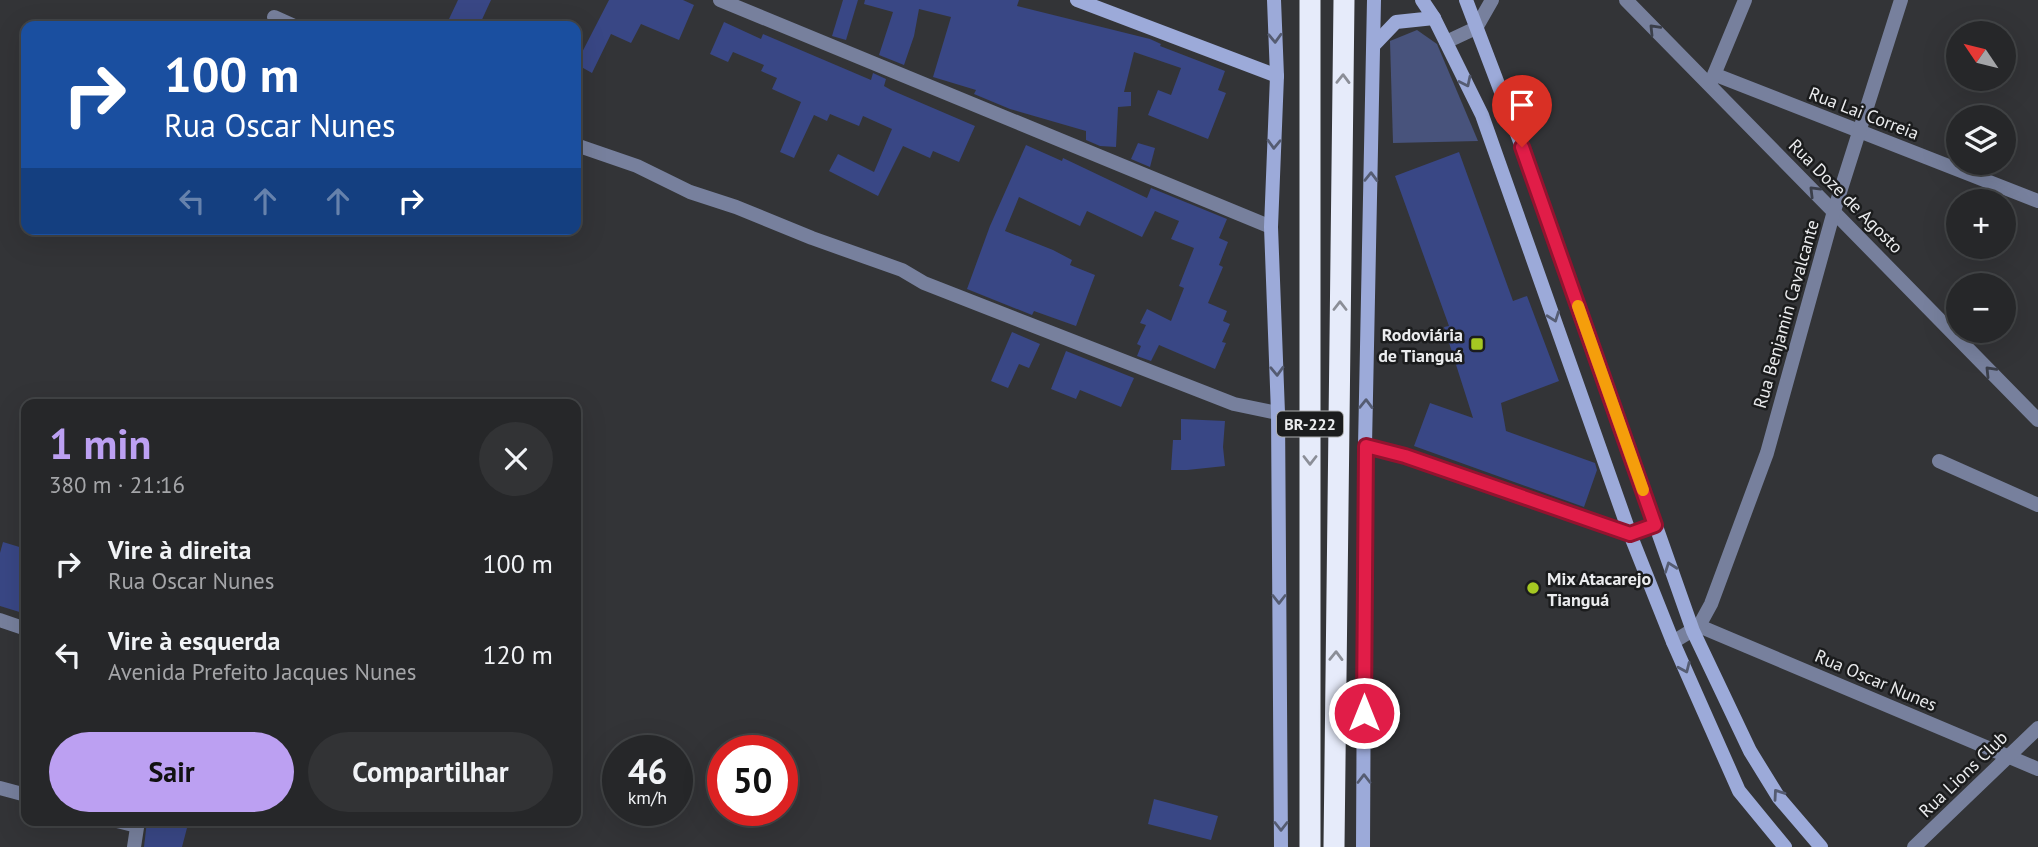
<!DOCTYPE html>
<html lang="pt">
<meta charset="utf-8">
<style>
:root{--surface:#262729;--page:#323335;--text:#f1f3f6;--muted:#a4a5a8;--line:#424446;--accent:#bca0f2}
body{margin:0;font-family:"PT Sans",sans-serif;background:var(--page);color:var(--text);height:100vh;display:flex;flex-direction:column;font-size:26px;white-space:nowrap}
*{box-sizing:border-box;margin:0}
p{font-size:23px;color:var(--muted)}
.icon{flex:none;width:38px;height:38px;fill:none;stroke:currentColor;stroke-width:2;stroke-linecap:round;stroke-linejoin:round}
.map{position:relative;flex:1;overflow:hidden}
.side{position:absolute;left:21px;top:399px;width:560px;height:427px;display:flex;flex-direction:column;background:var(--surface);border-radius:14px;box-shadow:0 7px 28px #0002,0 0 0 2px var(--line)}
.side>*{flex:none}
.top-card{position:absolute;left:21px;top:21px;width:560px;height:214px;border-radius:14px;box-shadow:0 7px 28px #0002,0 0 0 2px var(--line);background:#1a4fa0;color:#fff;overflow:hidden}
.needle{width:46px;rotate:305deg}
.tools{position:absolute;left:1946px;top:21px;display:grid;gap:14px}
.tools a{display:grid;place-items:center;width:70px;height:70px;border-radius:50%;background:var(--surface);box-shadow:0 7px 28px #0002,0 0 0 2px var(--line);font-size:35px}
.speed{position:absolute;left:602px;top:735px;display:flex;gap:14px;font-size:35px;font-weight:700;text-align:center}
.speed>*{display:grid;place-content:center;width:91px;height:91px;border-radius:50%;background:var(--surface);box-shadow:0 7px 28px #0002,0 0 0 2px var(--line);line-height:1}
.speed small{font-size:18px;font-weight:400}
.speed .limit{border:10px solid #d22;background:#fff;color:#111}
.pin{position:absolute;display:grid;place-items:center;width:60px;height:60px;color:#fff;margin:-72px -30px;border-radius:50% 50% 50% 0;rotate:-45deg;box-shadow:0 0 7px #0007}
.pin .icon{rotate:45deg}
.me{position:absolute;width:77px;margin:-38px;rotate:0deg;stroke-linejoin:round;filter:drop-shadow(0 0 5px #0008)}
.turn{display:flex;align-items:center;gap:24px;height:147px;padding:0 28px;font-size:32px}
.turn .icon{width:91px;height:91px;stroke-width:2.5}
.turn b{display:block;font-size:49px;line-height:60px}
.lanes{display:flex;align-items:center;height:66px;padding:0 28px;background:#0003;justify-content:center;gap:35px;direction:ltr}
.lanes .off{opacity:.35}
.round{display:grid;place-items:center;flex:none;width:74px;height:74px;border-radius:37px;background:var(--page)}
.overview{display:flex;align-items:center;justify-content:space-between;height:119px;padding:0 28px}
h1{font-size:42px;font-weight:600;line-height:52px;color:var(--accent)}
.action{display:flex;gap:14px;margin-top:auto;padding:14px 28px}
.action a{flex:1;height:80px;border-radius:42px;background:var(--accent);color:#111;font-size:28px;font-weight:600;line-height:80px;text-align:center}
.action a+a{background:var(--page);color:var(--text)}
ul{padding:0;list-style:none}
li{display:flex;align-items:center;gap:21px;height:91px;padding:0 28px}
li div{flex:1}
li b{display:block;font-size:26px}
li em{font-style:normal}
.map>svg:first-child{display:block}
</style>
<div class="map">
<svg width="2038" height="847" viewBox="0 0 2038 847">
<rect width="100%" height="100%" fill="#333437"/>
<path fill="#48537c" d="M1417 30 1437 44 1478 141 1393 143 1390 41Z"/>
<g fill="#394785">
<path d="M458 0H491L479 26H464L449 19Z"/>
<path d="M609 0H683L694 5 679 40 641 24 631 43 611 34 592 73 576 64Z"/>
<path d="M843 0H858L846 40 832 36Z"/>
<path d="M865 0H1019L1017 6 1150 39 1161 44 1160 46 1225 71 1218 90 1226 93 1208 139 1148 115 1158 90 1171 95 1181 68 1134 52 1124 92H1131V106L1118 107 1116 147 1100 146 1086 140V131L1010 109 974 94 976 90 933 77 951 17 919 9 914 36 904 65 879 55 893 12 864 4Z"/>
<path d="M724 22 761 39 763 34 871 80 873 73 886 79 884 86 891 90 975 126 959 162 933 151 930 158 903 146 878 196 829 171 838 154 874 172 892 129 863 116 859 126 830 114 827 121 814 115 794 158 780 152 801 102 772 89 777 78 761 71 764 65 733 52 728 62 710 54Z"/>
<path d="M1138 143 1155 148 1150 167 1131 159Z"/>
<path d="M1026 145 1062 161 1063 158 1147 198 1151 188 1227 219 1219 238 1228 242 1219 265 1223 267 1208 303 1227 311 1223 321 1230 324 1222 342 1226 343 1215 369 1159 345 1151 361 1137 356 1141 346 1137 344 1146 325 1140 323 1147 309 1171 321 1184 288 1179 286 1194 248 1171 239 1179 221 1155 211 1142 237 1087 211 1080 226 1019 197 1005 231 1053 250 1072 260 1070 265 1095 275 1076 326 1034 311 1032 315 967 289 990 226Z"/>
<path d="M1459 152 1513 301 1527 296 1559 381 1501 403 1506 431 1595 463 1597 470 1584 507 1414 446 1430 403 1473 418 1444 327 1449 326 1395 176Z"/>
<path d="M1012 332 1040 344 1029 368 1019 364 1008 388 991 381Z"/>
<path d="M1066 351 1134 378 1121 407 1080 390 1076 399 1051 389Z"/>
<path d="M1181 419 1225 421 1223 447 1225 466 1187 470H1171L1173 440H1181Z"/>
<path d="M3 542 26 549V614L0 606V553Z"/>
<path d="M1154 799 1218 816 1211 840 1148 824Z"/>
<path d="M147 821H186L184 827 187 828 182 847H144Z"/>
</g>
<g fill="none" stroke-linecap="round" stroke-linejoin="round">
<g stroke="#77809d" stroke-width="14">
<path d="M720 0 1271 227"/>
<path d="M1626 0 2038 420"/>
<path d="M274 17 294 26"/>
<path d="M1446 42 1476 28 1492 0"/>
<path d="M1716 75 2038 201"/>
<path d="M1711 82 1745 0"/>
<path d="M576 145 637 166 690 192 736 207 812 238 902 270 924 283 1234 404 1278 413"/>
<path d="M1365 446 1404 456 1630 534 1655 525"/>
<path d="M1939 461 2038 505"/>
<path d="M0 620 26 629"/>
<path d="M1699 626 2038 769"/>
<path d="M1673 642 1699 626 1711 604 1767 453 1834 211 1901 0"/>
<path d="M0 788 26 795"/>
<path d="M117 821 137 826"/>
<path d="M134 847 138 821"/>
<path d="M1914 847 2038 728"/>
</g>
<g stroke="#9caad9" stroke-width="14">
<path d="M1077 0 1277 76"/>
<path d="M1274 0 1277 76 1271 227 1278 413 1281 847"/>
<path d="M1422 0 1434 18 1482 115 1630 534 1673 642 1739 791 1785 847"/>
<path d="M1466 0 1522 147 1693 631 1750 751 1779 798 1821 847"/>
<path d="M1374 45 1396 22 1434 18"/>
<path d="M1363 847 1365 446 1374 0"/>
</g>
<g stroke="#e6ebfa" stroke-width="21">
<path d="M1310 0V847"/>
<path d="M1334 847 1344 0"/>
</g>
</g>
<defs><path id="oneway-chevron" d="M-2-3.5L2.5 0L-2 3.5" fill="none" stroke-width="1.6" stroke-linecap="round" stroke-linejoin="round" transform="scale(1.75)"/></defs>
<g stroke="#3b3f4a">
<use href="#oneway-chevron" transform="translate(1654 29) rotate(-134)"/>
<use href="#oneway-chevron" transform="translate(1814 191) rotate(-135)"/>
<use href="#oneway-chevron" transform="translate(1990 371) rotate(-134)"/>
</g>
<g stroke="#555c72">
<use href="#oneway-chevron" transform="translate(1275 38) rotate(88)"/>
<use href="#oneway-chevron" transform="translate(1466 82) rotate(64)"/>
<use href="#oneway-chevron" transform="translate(1274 144) rotate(92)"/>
<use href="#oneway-chevron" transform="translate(1371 177) rotate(-89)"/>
<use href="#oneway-chevron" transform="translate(1554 317) rotate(70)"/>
<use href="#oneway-chevron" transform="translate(1277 371) rotate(88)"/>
<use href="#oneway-chevron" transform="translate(1366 404) rotate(-89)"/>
<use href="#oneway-chevron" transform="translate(1670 567) rotate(-110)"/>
<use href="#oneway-chevron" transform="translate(1279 599) rotate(90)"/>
<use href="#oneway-chevron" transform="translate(1685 668) rotate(66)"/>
<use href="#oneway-chevron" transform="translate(1364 779) rotate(-90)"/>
<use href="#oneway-chevron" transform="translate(1778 794) rotate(-125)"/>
<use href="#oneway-chevron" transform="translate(1281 826) rotate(90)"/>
</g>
<g stroke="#8b8e97">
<use href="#oneway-chevron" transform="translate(1343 79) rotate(-89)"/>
<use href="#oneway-chevron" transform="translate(1340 306) rotate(-90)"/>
<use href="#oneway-chevron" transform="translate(1310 460) rotate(90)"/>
<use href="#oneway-chevron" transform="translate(1336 656) rotate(-89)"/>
</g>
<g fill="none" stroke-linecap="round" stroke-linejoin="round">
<defs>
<path id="route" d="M1364 713 1366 446 1405 456 1630 534 1655 525 1522 147"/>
</defs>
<use href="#route" stroke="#92132f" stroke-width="18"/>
<use href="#route" stroke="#e11d48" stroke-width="12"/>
<path stroke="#f59e0b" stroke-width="12" d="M1578 306 1643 490"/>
</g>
<g fill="#a5c822" stroke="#1b1c1d" stroke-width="2.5">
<rect x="1470" y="337" width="14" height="14" rx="3.5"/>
<circle cx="1533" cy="588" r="7"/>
</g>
<g text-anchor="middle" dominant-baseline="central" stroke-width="5" stroke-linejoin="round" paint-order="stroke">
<rect fill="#1b1c1d" stroke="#adaeaf" stroke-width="2" x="1277" y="411.5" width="66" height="25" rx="5"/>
<g font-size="16" font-weight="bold" fill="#ebecee">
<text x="1310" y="424">BR-222</text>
</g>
<g font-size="18" fill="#ebecee" stroke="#1b1c1d">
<text transform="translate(1864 113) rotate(21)">Rua Lai Correia</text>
<text transform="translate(1846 196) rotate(45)">Rua Doze de Agosto</text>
<text transform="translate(1786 314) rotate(-74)">Rua Benjamin Cavalcante</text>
<text transform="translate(1876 680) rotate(23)">Rua Oscar Nunes</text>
<text transform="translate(1963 774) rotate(-44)">Rua Lions Club</text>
</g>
<g font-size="18" font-weight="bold" fill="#ebecee" stroke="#1b1c1d" text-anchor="end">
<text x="1463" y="334">Rodoviária<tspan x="1463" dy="21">de Tianguá</tspan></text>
<text x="1547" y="578" text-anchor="start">Mix Atacarejo<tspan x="1547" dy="21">Tianguá</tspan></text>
</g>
</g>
</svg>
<div class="tools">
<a><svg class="needle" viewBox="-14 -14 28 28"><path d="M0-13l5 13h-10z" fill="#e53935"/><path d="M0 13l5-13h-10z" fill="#a4a5a8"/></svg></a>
<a><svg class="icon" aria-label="layers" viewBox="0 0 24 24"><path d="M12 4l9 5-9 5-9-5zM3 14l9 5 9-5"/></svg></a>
<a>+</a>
<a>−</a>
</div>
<div class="speed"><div>46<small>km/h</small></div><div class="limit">50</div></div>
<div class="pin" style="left:1522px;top:147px;background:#d93025"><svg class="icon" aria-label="arrive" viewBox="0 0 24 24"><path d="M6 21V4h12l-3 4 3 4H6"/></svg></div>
<svg class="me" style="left:1364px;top:713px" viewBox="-20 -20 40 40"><circle r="17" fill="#e11d48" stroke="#fff" stroke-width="3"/><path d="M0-11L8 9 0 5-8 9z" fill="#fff"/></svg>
<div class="top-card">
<div class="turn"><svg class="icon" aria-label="right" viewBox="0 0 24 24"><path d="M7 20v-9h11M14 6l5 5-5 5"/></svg><div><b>100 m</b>Rua Oscar Nunes</div></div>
<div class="lanes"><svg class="icon off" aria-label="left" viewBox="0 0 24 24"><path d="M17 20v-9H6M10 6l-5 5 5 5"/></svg><svg class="icon off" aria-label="ahead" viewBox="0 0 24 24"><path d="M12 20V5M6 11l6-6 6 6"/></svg><svg class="icon off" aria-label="ahead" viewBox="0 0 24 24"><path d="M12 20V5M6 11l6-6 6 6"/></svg><svg class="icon" aria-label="right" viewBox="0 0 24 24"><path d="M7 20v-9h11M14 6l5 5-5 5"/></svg></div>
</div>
<section class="side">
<div class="overview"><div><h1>1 min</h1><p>380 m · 21:16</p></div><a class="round"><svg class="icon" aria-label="close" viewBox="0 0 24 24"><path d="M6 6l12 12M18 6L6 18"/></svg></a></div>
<ul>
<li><svg class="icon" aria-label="right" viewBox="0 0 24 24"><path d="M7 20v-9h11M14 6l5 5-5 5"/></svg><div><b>Vire à direita</b><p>Rua Oscar Nunes</p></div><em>100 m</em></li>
<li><svg class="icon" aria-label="left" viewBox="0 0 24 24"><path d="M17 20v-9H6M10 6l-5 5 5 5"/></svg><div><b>Vire à esquerda</b><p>Avenida Prefeito Jacques Nunes</p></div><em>120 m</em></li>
</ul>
<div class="action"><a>Sair</a><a>Compartilhar</a></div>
</section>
</div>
